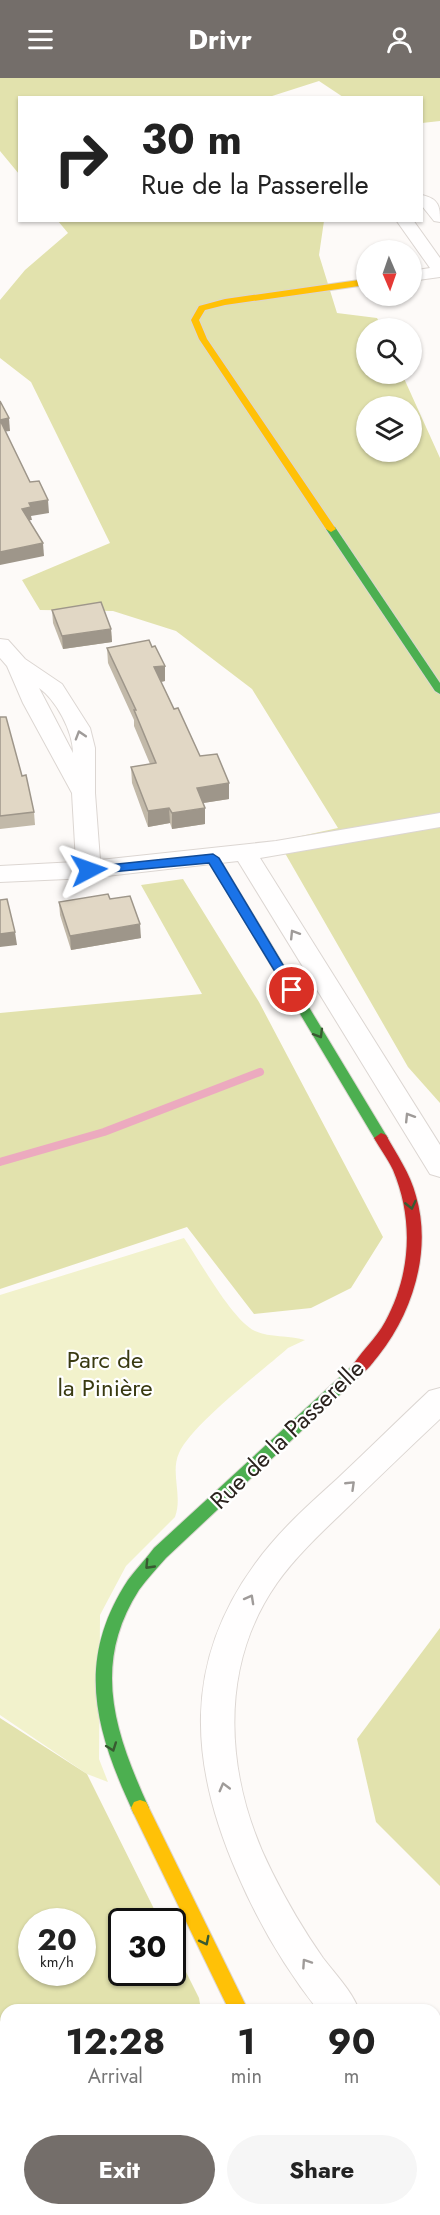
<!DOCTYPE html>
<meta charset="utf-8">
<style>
:root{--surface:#fff;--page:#f6f6f6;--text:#222;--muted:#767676;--accent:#746e6a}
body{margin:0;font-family:Jost,sans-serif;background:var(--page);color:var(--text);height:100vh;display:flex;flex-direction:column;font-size:22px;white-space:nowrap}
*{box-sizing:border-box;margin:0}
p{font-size:20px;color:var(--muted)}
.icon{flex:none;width:33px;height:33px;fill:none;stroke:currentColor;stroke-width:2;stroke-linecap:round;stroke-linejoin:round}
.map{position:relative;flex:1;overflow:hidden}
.drawer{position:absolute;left:0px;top:1926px;width:441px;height:212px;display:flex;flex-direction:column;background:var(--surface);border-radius:18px 18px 0 0;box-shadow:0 2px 4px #0004}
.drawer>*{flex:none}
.top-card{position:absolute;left:18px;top:18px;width:405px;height:126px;border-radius:0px;box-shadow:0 2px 4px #0004;background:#fff;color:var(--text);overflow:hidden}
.needle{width:39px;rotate:178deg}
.controls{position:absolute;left:356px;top:162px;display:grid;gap:12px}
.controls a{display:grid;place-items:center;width:66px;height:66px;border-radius:50%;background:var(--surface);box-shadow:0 2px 4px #0004;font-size:30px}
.speed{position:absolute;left:18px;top:1830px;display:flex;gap:12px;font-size:30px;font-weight:700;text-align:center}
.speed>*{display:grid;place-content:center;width:78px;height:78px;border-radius:50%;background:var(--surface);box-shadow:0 2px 4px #0004;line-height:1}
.speed small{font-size:15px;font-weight:400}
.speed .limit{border:3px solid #111;border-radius:9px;background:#fff;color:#111}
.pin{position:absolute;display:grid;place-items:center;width:51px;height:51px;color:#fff;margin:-26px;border:3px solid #fff;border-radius:50%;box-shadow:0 2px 6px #0007}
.me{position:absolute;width:66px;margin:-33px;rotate:86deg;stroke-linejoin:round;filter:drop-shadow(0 0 4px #0008)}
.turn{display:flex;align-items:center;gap:21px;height:126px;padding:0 24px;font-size:27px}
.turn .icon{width:78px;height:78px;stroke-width:2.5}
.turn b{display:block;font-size:42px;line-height:51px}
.eta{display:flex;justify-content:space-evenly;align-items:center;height:102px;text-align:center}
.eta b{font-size:36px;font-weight:700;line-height:42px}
.button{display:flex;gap:12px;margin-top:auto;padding:12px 24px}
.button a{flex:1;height:69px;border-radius:36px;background:var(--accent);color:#fff;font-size:24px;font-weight:700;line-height:69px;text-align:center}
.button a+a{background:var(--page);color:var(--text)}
header{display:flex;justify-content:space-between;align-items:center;height:78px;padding:0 24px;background:var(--accent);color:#fff;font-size:27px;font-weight:700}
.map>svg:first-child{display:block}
</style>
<header><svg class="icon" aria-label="menu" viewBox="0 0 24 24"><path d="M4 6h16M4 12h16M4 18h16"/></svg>Drivr<svg class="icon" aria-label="person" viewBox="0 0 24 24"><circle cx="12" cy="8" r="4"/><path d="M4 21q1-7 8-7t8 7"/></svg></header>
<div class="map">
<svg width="440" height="2137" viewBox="0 0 440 2137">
<rect width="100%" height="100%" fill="#fdfaf8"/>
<g fill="#f2f2cc">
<path d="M184 1160C200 1183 232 1242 255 1253 271 1260 288 1257 305 1262L288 1270C261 1294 192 1346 179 1375 170 1395 183 1418 175 1439L126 1488 100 1537 99 1681 108 1704 87 1696 0 1637V1217Z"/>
<path d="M440 2070V2137H324L326 2132H435V2071Z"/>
</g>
<g fill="#e2e2ad" fill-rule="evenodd">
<path d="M0 0H440V43L422 45V20L343 19 319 3 269 19 20 20 19 96 0 73Z"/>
<path d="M58 143H324L319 177 337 235 377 240 382 250H366V296H402L440 380V1025L408 989 278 763 338 750 252 611 176 553 113 533 40 532 22 502 110 465 31 304 0 280V222L25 192 68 155ZM366 328H411V374H366Z"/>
<path d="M183 801 259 924 383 1159 351 1210 311 1230 254 1236 187 1149 0 1211V935L202 916 141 807Z"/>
<path d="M440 1550V1808L376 1744 357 1661Z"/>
<path d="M0 1640 87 1696 160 1843 122 1844V1894H172L173 1868 199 1920 201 1932H6V2132H192L191 2137H0ZM32 1844H82V1894H32Z"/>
</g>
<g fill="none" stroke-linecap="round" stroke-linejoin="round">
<path stroke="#ecaabf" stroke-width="8" d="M0 1084 104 1054 260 994"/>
<defs>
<g id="street">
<path d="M422 117C439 121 440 128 440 144L434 143 422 128Z"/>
<path d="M396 142H413L440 180V199L411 203V193L430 190Z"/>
<path d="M0 561 8 562 25 581 62 606 90 650 95 670V715L100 782 276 763 440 735V749L260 780 440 1067V1099L430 1096 238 783 89 800 0 804V788L76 784 72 715 23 625 7 588 0 580ZM39 610C56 622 73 653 73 675Z"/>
<path d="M440 1310V1341C409 1370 379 1399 348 1429 323 1453 297 1477 277 1505 216 1592 226 1703 272 1794 287 1824 304 1853 323 1880 336 1897 351 1912 359 1932H318C285 1890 258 1844 237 1795 190 1687 182 1586 255 1486 278 1454 308 1427 337 1401 368 1372 398 1342 429 1313Z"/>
</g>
<g id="fast">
<path d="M331 448 335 449 440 605V616L435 613 326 451Z"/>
<path d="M213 776 219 780 386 1057 388 1060 386 1063H376L207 780Z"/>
<path d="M357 1286 362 1288 364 1292 362 1296 166 1480C157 1490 147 1501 139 1512 91 1587 115 1655 149 1730L146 1736 140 1738 134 1736C96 1654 74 1584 128 1502 136 1491 146 1481 154 1470L352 1288Z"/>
<rect x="435" y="2018" width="5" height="18"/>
<path d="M268 2132H288L286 2137H266Z"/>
</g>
<g id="slow">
<path d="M366 201V207L225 227 205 232 199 242 207 261 336 451 331 454 326 451 199 261 191 242 199 228 225 221Z"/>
<path d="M140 1722 146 1724 248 1932H229L131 1730 134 1724Z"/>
</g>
<path id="jam" d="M381 1055 386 1057C397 1077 410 1095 416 1118 432 1172 413 1234 379 1277 372 1285 364 1300 352 1296L350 1292C359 1275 376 1261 385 1244 411 1196 414 1142 393 1092 388 1081 380 1071 374 1060Z"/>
</defs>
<use href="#street" stroke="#dcd6d2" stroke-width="2"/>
<use href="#fast" stroke="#dcd6d2" stroke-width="2"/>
<use href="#slow" stroke="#dcd6d2" stroke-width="2"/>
<use href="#jam" stroke="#dcd6d2" stroke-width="2"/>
<use href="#street" fill="#fffefe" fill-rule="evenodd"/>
<use href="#fast" fill="#4caf50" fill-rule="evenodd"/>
<use href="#slow" fill="#ffc107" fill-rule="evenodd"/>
<use href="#jam" fill="#c62828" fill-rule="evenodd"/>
</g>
<g fill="#c2b9a9">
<path d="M52 532 111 551 112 564 63 571 53 545Z"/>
<path d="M107 570 165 603 161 604 174 631 200 678 229 705V721L203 725 205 730V746L172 751 170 745 148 749 132 705 131 689 150 686 134 648V642L108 585Z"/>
<path d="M0 639 22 698 34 734 35 747 0 751Z"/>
<path d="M110 821 141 860 71 872 60 837 59 824Z"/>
</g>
<g fill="#9e968a">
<path d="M9 340 10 353 1 354 0 342Z"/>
<path d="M48 422 49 435 31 438 32 442 23 443 22 431 29 425Z"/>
<path d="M43 465 44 478 0 487V474Z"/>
<path d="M111 551 112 564 63 571 62 558Z"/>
<path d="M165 588V603L155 605 154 589Z"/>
<path d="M229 705V721L197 726V710Z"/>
<path d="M169 730 170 745 148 749V733Z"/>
<path d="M205 730V746L172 751V735Z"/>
<path d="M140 846 141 860 71 872 70 858Z"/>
<path d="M15 854 17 867 0 869V856Z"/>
</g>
<g fill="#e1d7c5" stroke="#9e968a" stroke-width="1.5">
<path d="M0 323 9 340 0 342 30 404 39 403 48 422 29 425 31 429 22 431 43 465 0 474Z"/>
<path d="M101 524 111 551 62 558 52 532Z"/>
<path d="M149 562 152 569 155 568 165 588 154 589 174 631 178 630 200 678 217 676 229 705 197 710 205 730 172 735 169 730 148 733 131 689 156 685 134 632H136L107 570Z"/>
<path d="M0 639H6L22 698 26 697 34 734 0 738Z"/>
<path d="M108 816 110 821 130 818 140 846 70 858 59 824Z"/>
<path d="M7 821 15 854 0 856V822Z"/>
</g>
<defs><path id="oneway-chevron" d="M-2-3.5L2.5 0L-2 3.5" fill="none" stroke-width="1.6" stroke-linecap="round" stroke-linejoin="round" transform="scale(1.5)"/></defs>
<g stroke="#9f9b99">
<use href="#oneway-chevron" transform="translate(80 657) rotate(-107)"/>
<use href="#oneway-chevron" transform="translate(294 856) rotate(-122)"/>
<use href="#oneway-chevron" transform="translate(409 1039) rotate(-122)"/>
<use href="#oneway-chevron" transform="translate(351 1407) rotate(-44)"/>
<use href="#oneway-chevron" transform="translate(250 1521) rotate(-61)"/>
<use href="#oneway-chevron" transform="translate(224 1709) rotate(-105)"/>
<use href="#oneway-chevron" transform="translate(306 1885) rotate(-124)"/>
</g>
<g stroke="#385a31">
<use href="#oneway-chevron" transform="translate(319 956) rotate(59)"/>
<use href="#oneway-chevron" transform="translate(411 1127) rotate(77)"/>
<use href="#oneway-chevron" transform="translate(149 1487) rotate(134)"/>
<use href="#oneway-chevron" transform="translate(112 1669) rotate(70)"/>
<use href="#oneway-chevron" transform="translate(205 1863) rotate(63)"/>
</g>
<path fill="#1a73e8" stroke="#114b97" stroke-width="1.5" d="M213 776 219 780 298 912 297 915H288L209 785 89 796 83 792 89 789Z"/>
<g text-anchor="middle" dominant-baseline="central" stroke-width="4.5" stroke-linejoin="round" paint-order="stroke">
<g font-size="24" fill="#393a11" stroke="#fff">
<text x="105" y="1281">Parc de<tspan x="105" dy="28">la Pinière</tspan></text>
</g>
<g font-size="24" fill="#2a221d" stroke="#fff">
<text transform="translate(287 1356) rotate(-44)">Rue de la Passerelle</text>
</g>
</g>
</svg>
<div class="controls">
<a><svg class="needle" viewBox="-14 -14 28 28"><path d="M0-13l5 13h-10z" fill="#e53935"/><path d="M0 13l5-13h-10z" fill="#767676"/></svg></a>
<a><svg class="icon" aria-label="search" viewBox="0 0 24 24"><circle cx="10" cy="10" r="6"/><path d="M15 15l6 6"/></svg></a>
<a><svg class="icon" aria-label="layers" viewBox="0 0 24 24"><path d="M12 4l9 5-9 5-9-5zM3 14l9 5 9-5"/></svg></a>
</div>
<div class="speed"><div>20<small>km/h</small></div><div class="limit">30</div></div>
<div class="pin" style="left:292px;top:912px;background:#d93025"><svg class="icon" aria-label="arrive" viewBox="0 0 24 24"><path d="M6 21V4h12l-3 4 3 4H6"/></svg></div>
<svg class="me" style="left:89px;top:792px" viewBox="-20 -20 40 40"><path d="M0-17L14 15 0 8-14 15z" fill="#1a73e8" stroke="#fff" stroke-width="4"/></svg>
<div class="top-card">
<div class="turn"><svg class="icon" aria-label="right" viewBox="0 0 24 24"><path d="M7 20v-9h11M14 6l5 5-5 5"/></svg><div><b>30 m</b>Rue de la Passerelle</div></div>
</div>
<section class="drawer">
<div class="eta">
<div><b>12:28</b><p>Arrival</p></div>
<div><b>1</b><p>min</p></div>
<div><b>90</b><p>m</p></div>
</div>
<div class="button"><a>Exit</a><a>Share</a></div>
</section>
</div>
